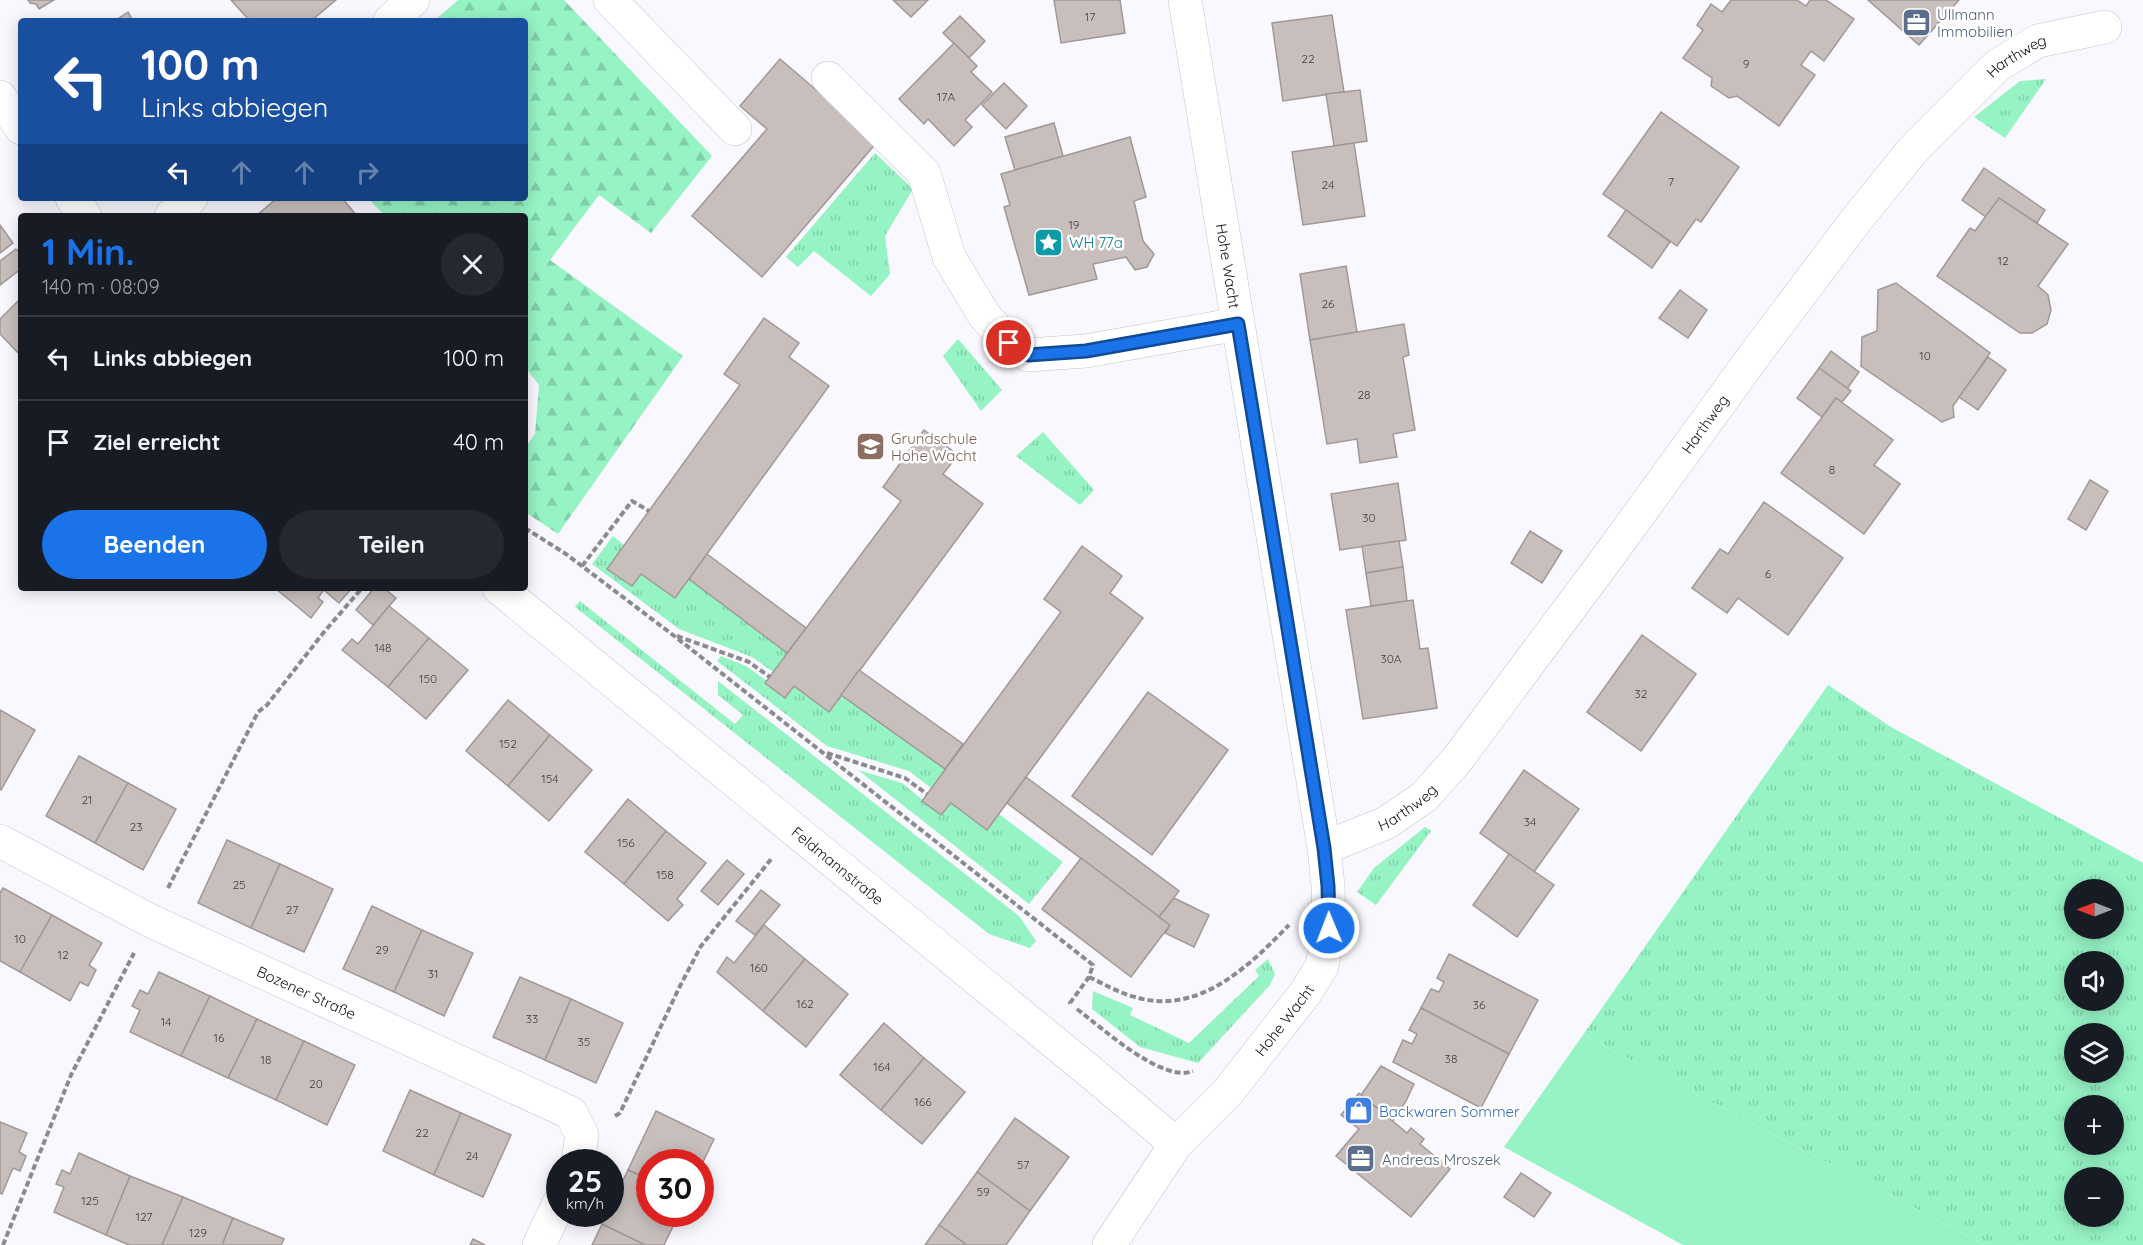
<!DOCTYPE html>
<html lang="de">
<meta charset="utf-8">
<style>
:root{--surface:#171b24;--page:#242831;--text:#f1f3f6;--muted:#9ea1a6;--line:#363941;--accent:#1a73e8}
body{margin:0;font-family:Quicksand,sans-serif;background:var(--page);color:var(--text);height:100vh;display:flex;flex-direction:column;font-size:22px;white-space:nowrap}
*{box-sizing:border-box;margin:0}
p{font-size:20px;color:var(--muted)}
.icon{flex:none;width:33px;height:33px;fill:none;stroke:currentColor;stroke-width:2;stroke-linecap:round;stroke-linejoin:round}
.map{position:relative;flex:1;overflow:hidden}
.panel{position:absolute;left:18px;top:213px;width:510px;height:378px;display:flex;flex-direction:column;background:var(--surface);border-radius:6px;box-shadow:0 3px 15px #0003}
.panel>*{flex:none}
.guide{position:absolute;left:18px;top:18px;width:510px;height:183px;border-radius:6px;box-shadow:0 3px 15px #0003;background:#1a4fa0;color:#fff;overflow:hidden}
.needle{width:39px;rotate:270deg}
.controls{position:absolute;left:2064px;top:879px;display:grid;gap:12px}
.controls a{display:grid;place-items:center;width:60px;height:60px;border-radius:50%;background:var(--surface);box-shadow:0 3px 15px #0003;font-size:30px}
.speed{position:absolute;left:546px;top:1149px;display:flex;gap:12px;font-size:30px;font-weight:700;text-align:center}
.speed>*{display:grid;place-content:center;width:78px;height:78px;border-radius:50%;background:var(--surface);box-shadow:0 3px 15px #0003;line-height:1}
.speed small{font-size:15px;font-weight:400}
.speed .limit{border:9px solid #d22;background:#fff;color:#111}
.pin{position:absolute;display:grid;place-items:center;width:51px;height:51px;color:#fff;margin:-26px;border:3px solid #fff;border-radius:50%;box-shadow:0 2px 6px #0007}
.me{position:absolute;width:66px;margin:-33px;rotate:359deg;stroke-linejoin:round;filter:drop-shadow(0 0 4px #0008)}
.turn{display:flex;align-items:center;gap:21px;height:126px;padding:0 24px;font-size:27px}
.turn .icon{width:78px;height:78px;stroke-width:2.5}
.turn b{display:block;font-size:42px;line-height:51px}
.lanes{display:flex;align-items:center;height:57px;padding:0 24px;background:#0003;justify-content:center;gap:30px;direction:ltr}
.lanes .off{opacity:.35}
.round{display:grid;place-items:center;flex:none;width:63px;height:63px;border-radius:32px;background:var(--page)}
.head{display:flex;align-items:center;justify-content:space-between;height:102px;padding:0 24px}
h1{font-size:36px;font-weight:700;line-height:45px;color:var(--accent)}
.action{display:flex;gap:12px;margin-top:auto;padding:12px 24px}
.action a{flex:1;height:69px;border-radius:36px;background:var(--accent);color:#fff;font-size:24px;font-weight:700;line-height:69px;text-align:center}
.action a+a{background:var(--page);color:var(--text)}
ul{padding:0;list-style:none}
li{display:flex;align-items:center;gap:18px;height:84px;padding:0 24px;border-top:2px solid var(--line)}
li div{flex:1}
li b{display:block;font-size:22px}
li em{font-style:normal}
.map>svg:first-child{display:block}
</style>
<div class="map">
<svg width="2143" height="1245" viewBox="0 0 2143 1245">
<defs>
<pattern id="grass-tufts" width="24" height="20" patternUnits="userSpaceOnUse" patternTransform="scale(1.5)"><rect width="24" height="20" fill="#96f3c4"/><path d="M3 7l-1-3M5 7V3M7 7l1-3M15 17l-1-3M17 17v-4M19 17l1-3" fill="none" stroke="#80cfa8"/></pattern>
<pattern id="forest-firs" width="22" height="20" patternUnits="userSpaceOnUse" patternTransform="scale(1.5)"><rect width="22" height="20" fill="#96f3c4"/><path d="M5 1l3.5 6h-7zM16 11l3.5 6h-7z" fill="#80cfa8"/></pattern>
</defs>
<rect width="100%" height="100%" fill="#f9f8fe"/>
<g fill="url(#grass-tufts)" fill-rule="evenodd">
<path d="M2046 79 2005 138 1974 117 2020 81Z"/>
<path d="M875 153 913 189 885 236 890 274 871 296 814 251 798 267 786 257Z"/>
<path d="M958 339 1002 390 981 411 943 356Z"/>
<path d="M1043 432 1094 490 1080 505 1016 456Z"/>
<path d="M613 536 624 545 608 569 631 586 641 574 675 598 689 579 787 653 773 672 752 657 679 629 592 564Z"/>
<path d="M580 601 735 724 743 715 718 695V681L1019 916 1036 941 1030 948 989 934 575 607Z"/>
<path d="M721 656 746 666 767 681 765 684 785 698 794 686 828 712 841 695 945 769 931 788 909 771 827 746 717 661Z"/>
<path d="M1828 685 1891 727 2143 863V1245H1985L1583 1035ZM2074 890H2114V928H2074ZM2074 962H2114V1000H2074ZM2074 1034H2114V1072H2074ZM2074 1106H2114V1144H2074ZM2074 1178H2114V1216H2074Z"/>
<path d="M858 770 902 783 941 815 951 803 999 814 1063 862 1029 904Z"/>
<path d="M1425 827 1431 831 1376 905 1357 892 1374 868Z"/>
<path d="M1268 959 1275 974 1270 985 1198 1063 1140 1047 1092 1009 1093 991 1133 1008 1130 1015 1189 1043 1259 976 1255 970Z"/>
</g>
<path fill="url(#forest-firs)" d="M458 0H564L712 156 651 233 599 195 550 260 683 356 558 534 525 512V448L535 434 539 385 525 367V216H385L368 198H525V21H434Z"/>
<path fill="#96f3c4" d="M1583 1035 1985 1245H1683L1504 1147Z"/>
<g fill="#c8bfbc" stroke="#a19895" stroke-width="1.5">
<path d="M28 0H54L39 9 36 4 30 3Z"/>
<path d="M231 0H336L311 21H250Z"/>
<path d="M893 0H928L911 17Z"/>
<path d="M1054 0H1120L1125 33 1061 43Z"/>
<path d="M1731 0H1797L1806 6 1810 0H1826L1854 19 1824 61 1811 51 1801 65 1815 75 1779 126 1737 96 1729 98 1711 86 1712 78 1683 58 1703 30 1697 25 1711 4 1722 12Z"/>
<path d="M1868 0H1959L1919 45Z"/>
<path d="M128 12 133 21H115Z"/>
<path d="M1332 15 1344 92 1283 101 1272 23Z"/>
<path d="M960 16 985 41 969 58 943 33Z"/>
<path d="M954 43 977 66 971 72 992 92 965 120 972 127 954 146 928 119 924 124 899 99Z"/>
<path d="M780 59 877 142 762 277 692 216 767 129 740 106Z"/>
<path d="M1004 83 1027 106 1006 129 982 105Z"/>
<path d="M1360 90 1367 141 1334 146 1326 94Z"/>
<path d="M1661 112 1739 167 1701 222 1696 219 1677 246 1603 194Z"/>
<path d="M1054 123 1063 156 1015 170 1005 137Z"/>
<path d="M1130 137 1146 197 1134 201 1143 241 1154 254 1147 267 1135 270 1126 257 1093 264 1097 279 1029 295 1004 207 1010 205 1001 174Z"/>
<path d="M1354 143 1365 216 1303 225 1292 152Z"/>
<path d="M1984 168 2045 210 2037 223 1999 198 1986 217 1962 200Z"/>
<path d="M277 198H342L357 216H256Z"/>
<path d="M1999 198 2068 244 2038 286 2048 295 2051 310 2047 324 2032 333H2020L1937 276 1970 228 1975 231Z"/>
<path d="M1626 210 1670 242 1652 268 1608 236Z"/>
<path d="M0 225 13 243 0 253Z"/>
<path d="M16 249 21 254V269L0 285V261Z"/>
<path d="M1346 266 1357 332 1310 340 1300 274Z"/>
<path d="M1896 283 1990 353 1953 406 1954 417 1942 422 1861 366 1862 337 1877 331 1878 290Z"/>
<path d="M1680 290 1707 310 1688 338 1659 318Z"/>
<path d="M21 298V356L0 334V319Z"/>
<path d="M764 318 799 343 789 357 829 386 675 598 641 574 632 586 607 569 740 385 724 374Z"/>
<path d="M1404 324 1409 355 1403 357 1415 430 1393 434 1397 457 1360 463 1357 439 1327 444 1310 340Z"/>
<path d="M1831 351 1859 372 1847 389 1819 368Z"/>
<path d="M1988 357 2006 370 1978 410 1959 397Z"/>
<path d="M1819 368 1851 391 1842 402 1836 398 1822 417 1797 398Z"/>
<path d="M1836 398 1893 440 1874 465 1900 484 1864 534 1781 473Z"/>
<path d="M924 430 958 455 943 474 983 504 829 712 794 686 785 698 765 683 901 501 883 487Z"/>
<path d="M2090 480 2108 491 2086 530 2068 519Z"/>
<path d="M1398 483 1406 540 1340 550 1331 494Z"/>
<path d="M1764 502 1843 558 1788 635 1738 598 1727 613 1692 588 1720 549 1728 554Z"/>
<path d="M1530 531 1562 551 1542 583 1511 563Z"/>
<path d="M1399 541 1403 567 1366 573 1362 546Z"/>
<path d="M1082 546 1122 576 1110 593 1143 618 987 830 951 803 941 815 922 801 1061 612 1044 599Z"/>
<path d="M707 554 806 628 787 653 689 579Z"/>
<path d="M1403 567 1407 601 1371 606 1366 573Z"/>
<path d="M275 588H325L318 598 323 602 311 618Z"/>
<path d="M325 588H352L339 603 324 590Z"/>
<path d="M374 588H384L396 598 373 625 356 610Z"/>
<path d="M1413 600 1420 649 1428 648 1437 708 1363 719 1346 610Z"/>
<path d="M389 606 429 638 388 687 342 650 352 639 358 644Z"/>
<path d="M1642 635 1696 674 1641 751 1587 712Z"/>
<path d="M429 638 468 670 426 719 388 687Z"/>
<path d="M859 670 963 744 945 769 841 695Z"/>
<path d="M1148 692 1228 750 1152 855 1072 796Z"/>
<path d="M508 700 550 735 508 786 466 751Z"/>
<path d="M0 710 35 730 1 790 0 789Z"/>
<path d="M550 735 592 770 549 821 508 786Z"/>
<path d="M79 756 128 783 95 843 46 816Z"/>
<path d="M1524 770 1579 809 1534 872 1480 833Z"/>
<path d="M1026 777 1179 891 1159 917 1007 803Z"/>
<path d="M128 783 176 809 143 870 95 843Z"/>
<path d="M628 799 666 831 624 884 585 852Z"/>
<path d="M666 831 706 863 677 899 683 905 668 921 624 884Z"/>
<path d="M227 840 280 864 251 928 198 903Z"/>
<path d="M1509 854 1554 885 1517 937 1473 905Z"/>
<path d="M1081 858 1170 925 1131 977 1042 909Z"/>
<path d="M727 860 744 874 718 905 701 891Z"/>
<path d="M280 864 333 889 304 952 251 928Z"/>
<path d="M3 888 52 915 20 972 0 961V893Z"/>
<path d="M761 890 780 905 755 935 736 921Z"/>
<path d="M1174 898 1209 915 1194 947 1165 933 1170 925 1159 917Z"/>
<path d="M372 906 422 930 394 992 343 969Z"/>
<path d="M52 915 102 943 89 965 96 970 88 986 80 982 70 1001 20 972Z"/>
<path d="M764 925 805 959 763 1011 717 972 727 957 734 963Z"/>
<path d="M422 930 473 953 444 1016 394 992Z"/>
<path d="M1449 954 1538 1000 1509 1054 1421 1008 1431 989 1439 992 1444 982 1437 978Z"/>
<path d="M805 959 848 994 806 1047 763 1011Z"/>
<path d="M159 972 210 996 181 1056 130 1032 140 1010 132 1006 140 990 148 994Z"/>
<path d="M520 977 571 999 545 1060 493 1037Z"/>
<path d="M210 996 257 1019 228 1078 181 1056Z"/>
<path d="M571 999 623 1023 596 1083 545 1060Z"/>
<path d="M1421 1008 1509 1054 1481 1108 1393 1062 1403 1040 1412 1044 1417 1034 1409 1030Z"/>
<path d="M257 1019 304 1041 276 1100 228 1078Z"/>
<path d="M884 1023 924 1058 881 1110 840 1075Z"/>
<path d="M304 1041 355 1065 327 1125 276 1100Z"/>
<path d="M924 1058 965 1092 922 1144 881 1110Z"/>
<path d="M1381 1066 1414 1084 1406 1101 1393 1121 1361 1095Z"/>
<path d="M410 1090 461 1113 434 1175 383 1151Z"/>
<path d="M1359 1093 1407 1133 1411 1128 1424 1139 1420 1144 1450 1169 1411 1217 1336 1156 1359 1129 1341 1115Z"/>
<path d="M656 1111 714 1139 700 1168V1162H650V1180L628 1170Z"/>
<path d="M461 1113 511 1135 483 1197 434 1175Z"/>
<path d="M1015 1118 1069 1157 1030 1211 977 1172Z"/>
<path d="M0 1122 27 1133 19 1152 26 1156 20 1171 13 1168 2 1194 0 1193Z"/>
<path d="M79 1153 130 1176 106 1235 54 1212 64 1187 56 1184 62 1170 70 1174Z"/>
<path d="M628 1170 650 1180V1214H679L664 1245H645L602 1224 607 1214H610V1207Z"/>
<path d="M977 1172 1030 1211 1006 1245H967L939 1225Z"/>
<path d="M1521 1173 1551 1193 1534 1217 1504 1197Z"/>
<path d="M130 1176 183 1197 162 1245H129L106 1235Z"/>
<path d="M183 1197 233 1218 222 1245H162Z"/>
<path d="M233 1218 284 1239 281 1245H222Z"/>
<path d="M602 1224 645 1245H592Z"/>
<path d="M939 1225 967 1245H925Z"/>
<path d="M473 1239 485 1245H470Z"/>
</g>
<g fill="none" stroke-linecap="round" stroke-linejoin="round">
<defs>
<g id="minor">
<path d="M610 0 735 129"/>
<path d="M390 21 413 0"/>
<path d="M828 78 924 173 949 257 984 315 1009 343 1028 355 1086 351 1238 324"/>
<path d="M0 97 21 128"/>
<path d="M72 198 85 216"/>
<path d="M171 216 191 198"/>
<path id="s1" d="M499 588 1093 1074 1176 1144"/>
<path id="s2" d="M0 841 151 921 571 1113 582 1135 578 1162"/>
<path id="s3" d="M1324 848 1386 823 1424 797 1456 761 1608 557 1756 353 1857 219 1912 151 1998 65 2038 41 2105 27"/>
<path d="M539 1245 560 1201"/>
<path id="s4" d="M1109 1245 1176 1144 1228 1092 1306 992 1322 966 1329 928 1328 886 1324 848 1185 0"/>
</g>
</defs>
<use href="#minor" stroke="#c5c3cb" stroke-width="34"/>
<g stroke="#8b8b8f" stroke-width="4" stroke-dasharray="6 3" stroke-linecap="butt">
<path d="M525 528 566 554 673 635 1093 965 1089 977 1070 1003 1071 1004"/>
<path d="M582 566 632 501 649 511"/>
<path d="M677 636 749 662 770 677"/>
<path d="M827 753 905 778 927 794"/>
<path d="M168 888 258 712 267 705 324 632 362 588"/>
<path d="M1089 977C1104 984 1119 993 1135 997 1199 1016 1249 966 1289 925"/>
<path d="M1077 1009C1101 1027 1163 1084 1193 1071"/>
<path d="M615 1116 620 1113 679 988 701 946 772 858"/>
<path d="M3 1245 71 1075 134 953"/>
</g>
<use href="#minor" stroke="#fff" stroke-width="33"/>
</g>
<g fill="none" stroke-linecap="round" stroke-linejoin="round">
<defs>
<path id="route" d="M1009 343 1028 355 1086 351 1238 324 1324 848 1328 886 1329 928"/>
</defs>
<use href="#route" stroke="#114b97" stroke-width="15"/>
<use href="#route" stroke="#1a73e8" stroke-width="10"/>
</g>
<defs>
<symbol id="office-square" viewBox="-11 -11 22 22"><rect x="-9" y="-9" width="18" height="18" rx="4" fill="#5c6f8a" stroke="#fff"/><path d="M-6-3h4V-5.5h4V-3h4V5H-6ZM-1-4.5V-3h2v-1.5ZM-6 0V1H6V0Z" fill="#fff"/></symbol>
<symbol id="sight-square" viewBox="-11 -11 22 22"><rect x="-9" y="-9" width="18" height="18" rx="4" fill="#0f9aa8" stroke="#fff"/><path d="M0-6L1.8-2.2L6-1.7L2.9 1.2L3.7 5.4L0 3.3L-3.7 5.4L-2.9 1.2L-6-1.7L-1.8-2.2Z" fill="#fff"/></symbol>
<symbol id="school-square" viewBox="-11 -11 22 22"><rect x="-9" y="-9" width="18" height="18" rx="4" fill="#8d6e63" stroke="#fff"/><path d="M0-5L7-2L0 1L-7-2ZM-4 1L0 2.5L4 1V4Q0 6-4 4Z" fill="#fff"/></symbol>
<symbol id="shop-square" viewBox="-11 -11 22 22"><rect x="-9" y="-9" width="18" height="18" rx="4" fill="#3f7fe0" stroke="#fff"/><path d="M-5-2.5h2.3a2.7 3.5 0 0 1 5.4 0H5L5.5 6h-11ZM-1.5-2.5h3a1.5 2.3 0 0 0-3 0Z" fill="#fff"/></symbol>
</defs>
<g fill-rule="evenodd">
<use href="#office-square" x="1900" y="6" width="33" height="33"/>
<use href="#sight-square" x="1032" y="226" width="33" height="33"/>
<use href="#school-square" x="854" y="430" width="33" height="33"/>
<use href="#shop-square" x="1342" y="1094" width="33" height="33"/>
<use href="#office-square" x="1344" y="1142" width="33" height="33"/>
</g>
<g text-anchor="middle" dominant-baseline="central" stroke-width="5" stroke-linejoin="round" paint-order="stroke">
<g font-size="12" fill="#413f40">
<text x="1090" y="16">17</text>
<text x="1308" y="58">22</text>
<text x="1746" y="63">9</text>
<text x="946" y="96">17A</text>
<text x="1671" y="181">7</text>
<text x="1328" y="184">24</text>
<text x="1074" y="224">19</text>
<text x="2003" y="260">12</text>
<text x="1328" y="303">26</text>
<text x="1925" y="355">10</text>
<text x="1364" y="394">28</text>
<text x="1832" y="469">8</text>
<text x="1369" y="517">30</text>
<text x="1768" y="573">6</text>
<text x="383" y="647">148</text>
<text x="1391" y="658">30A</text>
<text x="428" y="678">150</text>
<text x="1641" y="693">32</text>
<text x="508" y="743">152</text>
<text x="550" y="778">154</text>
<text x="87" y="799">21</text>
<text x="1530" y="821">34</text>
<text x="136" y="826">23</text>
<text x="626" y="842">156</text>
<text x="665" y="874">158</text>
<text x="239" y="884">25</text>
<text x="292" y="909">27</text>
<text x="20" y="938">10</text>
<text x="382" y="949">29</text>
<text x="63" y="954">12</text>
<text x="759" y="967">160</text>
<text x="433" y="973">31</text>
<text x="805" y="1003">162</text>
<text x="1479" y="1004">36</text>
<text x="532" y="1018">33</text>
<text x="166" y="1021">14</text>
<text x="219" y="1037">16</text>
<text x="584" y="1041">35</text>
<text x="1451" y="1058">38</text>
<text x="266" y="1059">18</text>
<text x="882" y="1066">164</text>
<text x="316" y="1083">20</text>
<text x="923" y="1101">166</text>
<text x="422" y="1132">22</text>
<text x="472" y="1155">24</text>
<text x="1023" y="1164">57</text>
<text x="983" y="1191">59</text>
<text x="90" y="1200">125</text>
<text x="144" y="1216">127</text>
<text x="198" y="1232">129</text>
</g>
<g font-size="15" fill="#4e5e75" stroke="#fff" text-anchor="start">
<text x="1937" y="14">Ullmann<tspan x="1937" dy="17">Immobilien</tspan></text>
<text x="1382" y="1159">Andreas Mroszek</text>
</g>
<g font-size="15" fill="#141416" stroke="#fff">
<text stroke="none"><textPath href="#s3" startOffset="1065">Harthweg</textPath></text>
<text transform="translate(1228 266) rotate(81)">Hohe Wacht</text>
<text stroke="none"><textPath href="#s3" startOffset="580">Harthweg</textPath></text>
<text stroke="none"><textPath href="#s3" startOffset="93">Harthweg</textPath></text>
<text stroke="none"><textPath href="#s1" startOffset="438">Feldmannstraße</textPath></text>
<text stroke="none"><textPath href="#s2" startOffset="342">Bozener Straße</textPath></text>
<text stroke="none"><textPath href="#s4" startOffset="286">Hohe Wacht</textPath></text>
</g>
<g font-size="15" fill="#0d838f" stroke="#fff" text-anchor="start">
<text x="1069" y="242">WH 77a</text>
</g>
<g font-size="15" fill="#785e54" stroke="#fff" text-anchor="start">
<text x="891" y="438">Grundschule<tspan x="891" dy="17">Hohe Wacht</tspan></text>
</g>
<g font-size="15" fill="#366cbe" stroke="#fff" text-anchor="start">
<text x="1379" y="1111">Backwaren Sommer</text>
</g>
</g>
</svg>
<div class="controls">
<a><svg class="needle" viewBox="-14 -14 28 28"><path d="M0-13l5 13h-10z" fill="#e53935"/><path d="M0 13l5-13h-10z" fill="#9ea1a6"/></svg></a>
<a><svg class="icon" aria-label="sound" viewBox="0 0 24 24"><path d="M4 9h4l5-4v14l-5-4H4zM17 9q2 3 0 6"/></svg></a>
<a><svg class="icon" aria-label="layers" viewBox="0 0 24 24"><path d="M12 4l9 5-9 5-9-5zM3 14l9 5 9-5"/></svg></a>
<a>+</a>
<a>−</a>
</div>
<div class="speed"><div>25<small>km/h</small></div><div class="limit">30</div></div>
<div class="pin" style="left:1009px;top:343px;background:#d93025"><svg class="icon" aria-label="arrive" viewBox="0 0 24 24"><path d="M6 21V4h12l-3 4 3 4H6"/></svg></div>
<svg class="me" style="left:1329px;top:928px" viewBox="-20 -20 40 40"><circle r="17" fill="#1a73e8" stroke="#fff" stroke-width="3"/><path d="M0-11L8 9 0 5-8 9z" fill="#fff"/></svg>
<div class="guide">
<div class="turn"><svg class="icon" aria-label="left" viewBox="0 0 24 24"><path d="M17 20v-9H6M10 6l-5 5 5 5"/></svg><div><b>100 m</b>Links abbiegen</div></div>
<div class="lanes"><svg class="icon" aria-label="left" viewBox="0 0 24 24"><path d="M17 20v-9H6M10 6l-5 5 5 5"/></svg><svg class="icon off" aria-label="ahead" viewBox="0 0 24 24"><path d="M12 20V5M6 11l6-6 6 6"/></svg><svg class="icon off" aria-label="ahead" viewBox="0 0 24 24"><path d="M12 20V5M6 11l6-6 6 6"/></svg><svg class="icon off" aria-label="right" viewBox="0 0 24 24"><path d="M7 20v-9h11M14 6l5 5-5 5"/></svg></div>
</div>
<section class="panel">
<div class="head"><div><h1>1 Min.</h1><p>140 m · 08:09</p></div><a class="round"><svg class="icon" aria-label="close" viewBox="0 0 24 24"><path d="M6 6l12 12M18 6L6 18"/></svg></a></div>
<ul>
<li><svg class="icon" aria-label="left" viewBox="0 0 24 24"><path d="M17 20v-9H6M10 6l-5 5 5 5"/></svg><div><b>Links abbiegen</b></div><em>100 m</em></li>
<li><svg class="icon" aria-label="arrive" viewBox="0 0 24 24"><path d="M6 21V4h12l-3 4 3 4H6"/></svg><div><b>Ziel erreicht</b></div><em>40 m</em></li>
</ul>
<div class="action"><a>Beenden</a><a>Teilen</a></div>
</section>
</div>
